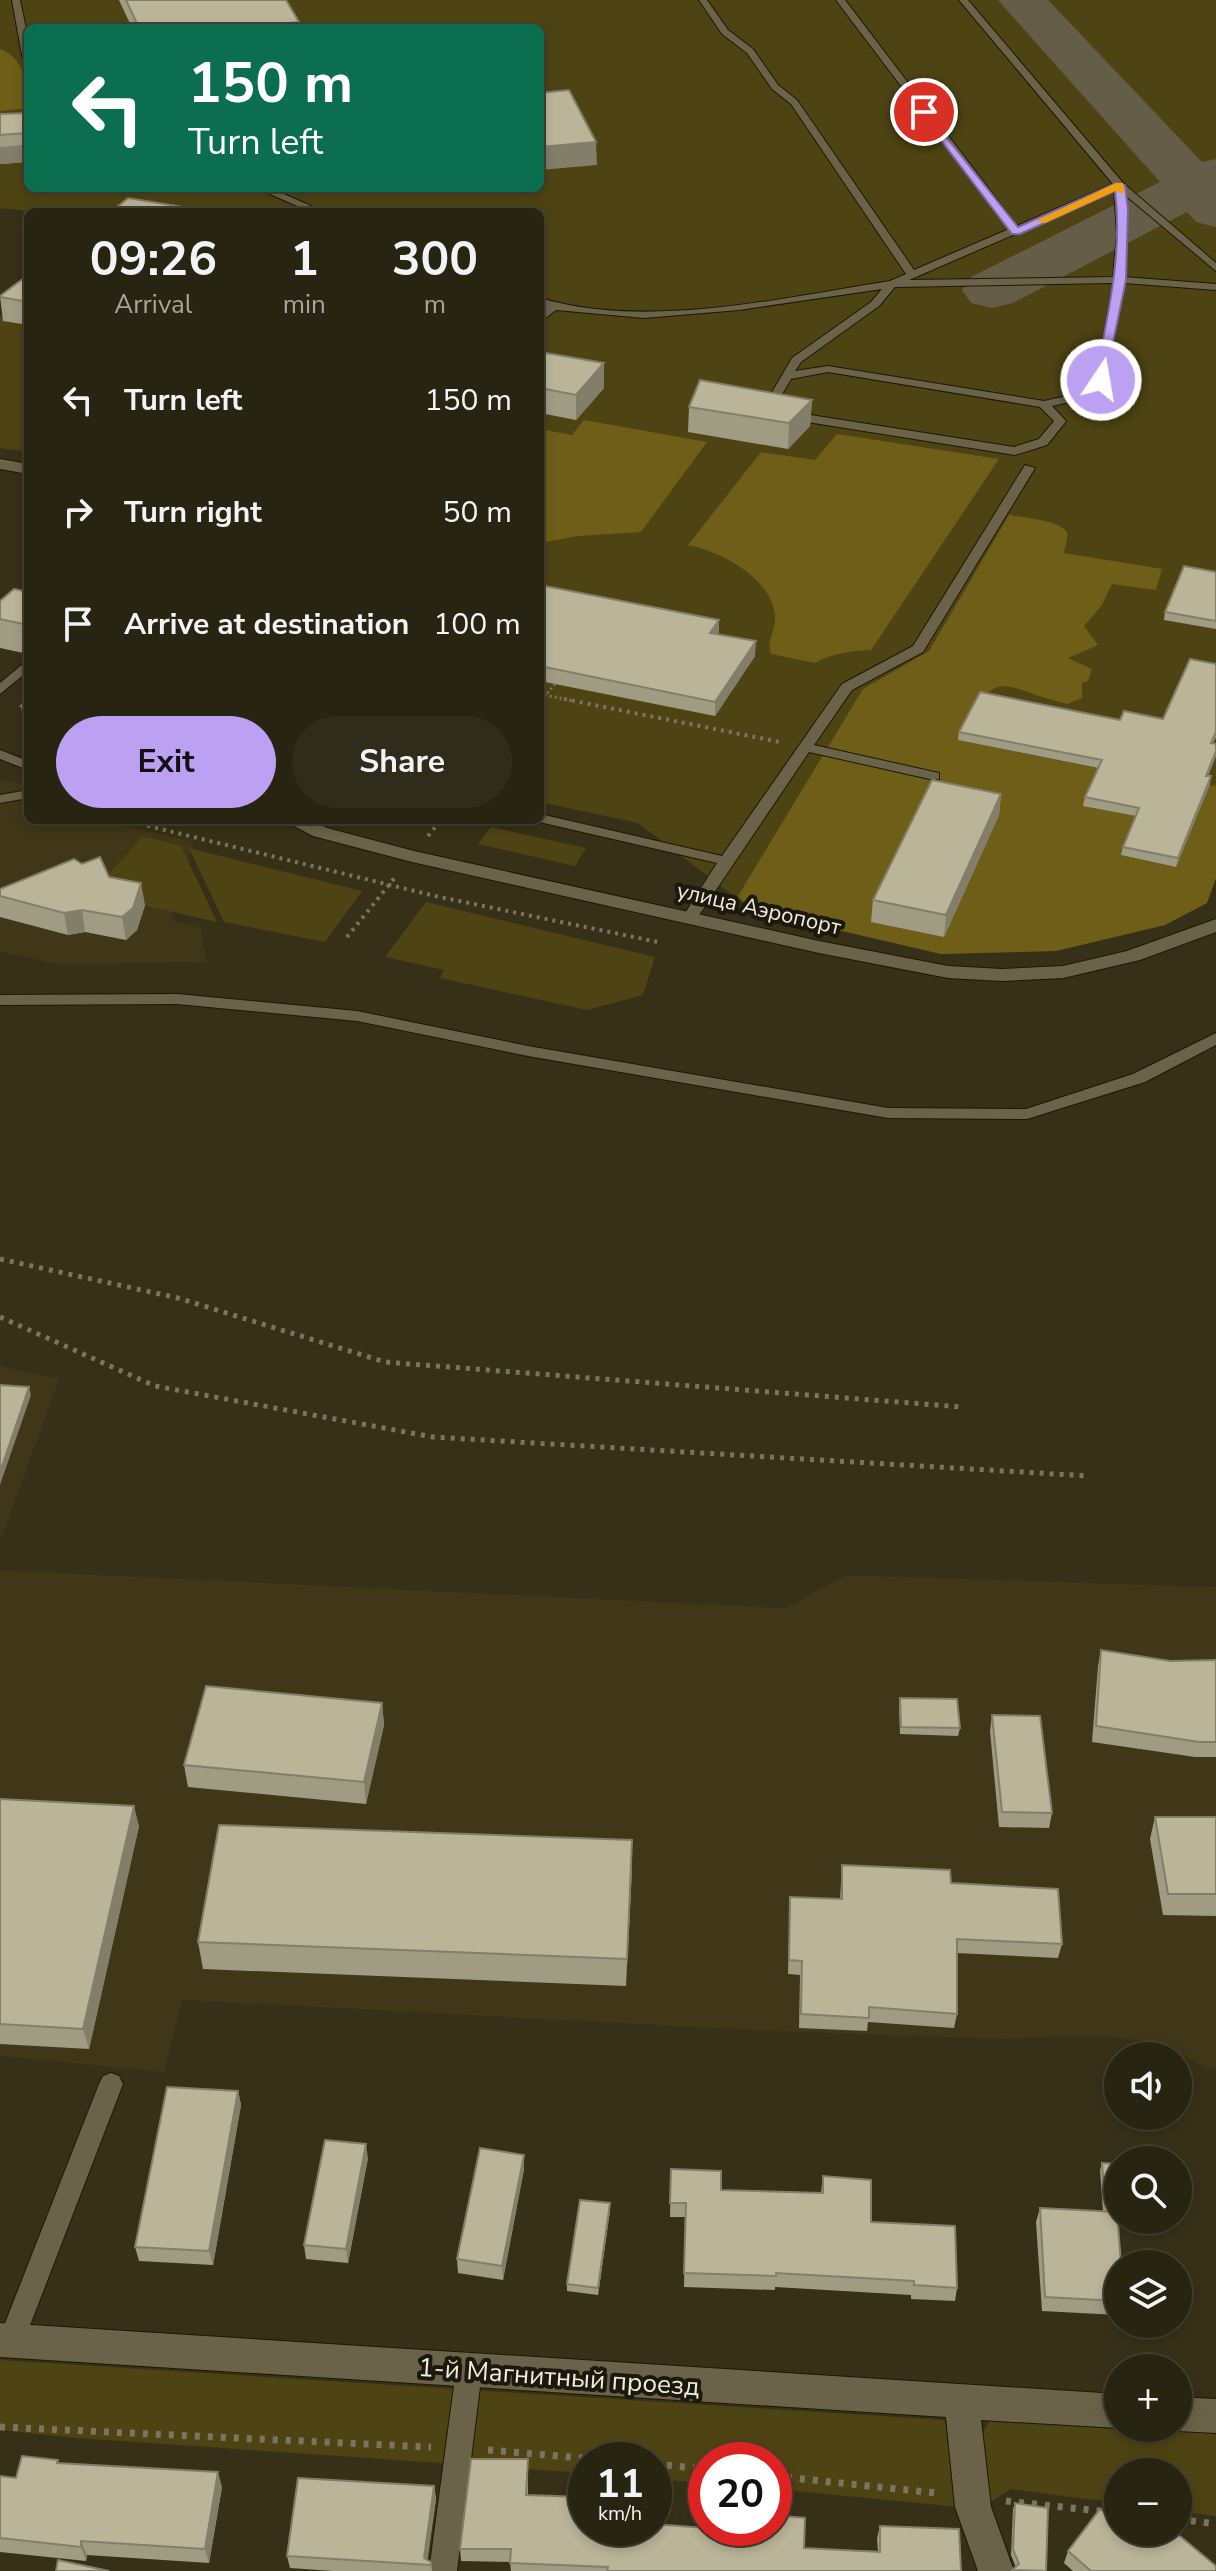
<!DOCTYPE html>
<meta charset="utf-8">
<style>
:root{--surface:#282412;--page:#302c1b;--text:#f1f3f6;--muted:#a5a49f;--line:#444132;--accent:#bca0f2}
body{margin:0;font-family:"Nunito Sans",sans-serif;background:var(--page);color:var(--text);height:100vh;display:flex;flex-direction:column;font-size:30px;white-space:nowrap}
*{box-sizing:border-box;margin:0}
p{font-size:26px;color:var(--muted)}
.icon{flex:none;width:44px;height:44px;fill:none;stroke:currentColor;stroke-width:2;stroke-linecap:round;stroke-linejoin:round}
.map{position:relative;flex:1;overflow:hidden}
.drawer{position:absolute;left:24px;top:208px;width:520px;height:616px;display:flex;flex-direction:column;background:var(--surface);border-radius:12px;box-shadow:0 4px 12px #0003,0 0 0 2px var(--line)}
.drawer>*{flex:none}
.hud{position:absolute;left:24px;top:24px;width:520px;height:168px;border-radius:12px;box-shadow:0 4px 12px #0003,0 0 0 2px var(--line);background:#0b6e4f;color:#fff;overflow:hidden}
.fabs{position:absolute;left:1104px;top:2042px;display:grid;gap:16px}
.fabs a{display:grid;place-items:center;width:88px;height:88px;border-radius:50%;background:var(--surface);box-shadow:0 4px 12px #0003,0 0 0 2px var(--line);font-size:40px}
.speed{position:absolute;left:568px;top:2442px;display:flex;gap:16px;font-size:40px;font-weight:700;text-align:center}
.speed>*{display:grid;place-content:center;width:104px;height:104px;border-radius:50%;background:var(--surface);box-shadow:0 4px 12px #0003,0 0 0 2px var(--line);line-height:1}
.speed small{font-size:20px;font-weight:400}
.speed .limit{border:12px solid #d22;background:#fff;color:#111}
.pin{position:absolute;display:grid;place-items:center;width:68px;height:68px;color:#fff;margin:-34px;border:4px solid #fff;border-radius:50%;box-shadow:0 2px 8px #0007}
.me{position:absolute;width:88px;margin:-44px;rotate:12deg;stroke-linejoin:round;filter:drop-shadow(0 0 6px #0008)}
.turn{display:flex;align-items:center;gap:28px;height:168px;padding:0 32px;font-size:36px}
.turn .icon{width:104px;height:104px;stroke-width:2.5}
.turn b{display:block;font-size:56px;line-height:68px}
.eta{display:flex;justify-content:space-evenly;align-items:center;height:136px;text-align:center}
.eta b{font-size:48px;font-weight:700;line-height:56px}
.primary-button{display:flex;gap:16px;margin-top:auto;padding:16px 32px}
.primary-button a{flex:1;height:92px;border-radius:48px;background:var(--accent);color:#111;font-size:32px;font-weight:700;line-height:92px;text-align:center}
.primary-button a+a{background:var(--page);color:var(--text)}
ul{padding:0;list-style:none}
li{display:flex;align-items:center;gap:24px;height:112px;padding:0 32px}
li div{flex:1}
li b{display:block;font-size:30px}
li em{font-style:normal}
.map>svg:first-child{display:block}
</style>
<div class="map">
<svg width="1216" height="2571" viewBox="0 0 1216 2571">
<rect width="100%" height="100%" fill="#363018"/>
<g fill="#3f3717">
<path d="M0 779 28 786 22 801 28 803V820H99L194 842 171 920 201 928 206 962 59 964 0 952Z"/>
<path d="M0 1366 59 1379 0 1542Z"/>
<path d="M0 1570 785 1608 847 1575 1216 1587V2069H1209L1160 2043 1097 2035 1003 2039 770 2031 182 2000 164 2072 0 2056Z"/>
</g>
<g fill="#4e4313" fill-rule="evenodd">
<path d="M0 0H1216V878L1207 903 1165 925 1056 951 941 954 752 910 638 823 540 802V212H36L0 208ZM28 28H540V188H28Z"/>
<path d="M28 296V452L0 448V317Z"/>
<path d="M491 827 586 848 575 866 478 844Z"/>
<path d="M143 836 181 846 217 922 117 899 104 880Z"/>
<path d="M189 848 362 891 325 942 224 922Z"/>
<path d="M426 902 655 957 643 995 587 1010 440 978 444 970 385 957Z"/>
<path d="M0 2360 944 2420 956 2451 959 2507 774 2489V2460H706V2483L654 2479V2460H586V2473L76 2438 0 2430Z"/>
<path d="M990 2420 1216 2432V2516L1178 2511V2472H1118V2503L1011 2489 984 2506 979 2440Z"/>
</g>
<g fill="#6e5e18">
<path d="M0 49C24 57 28 86 28 108L0 111Z"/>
<path d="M584 420 707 442 641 532 578 536 540 543V429L572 435Z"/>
<path d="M837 434 999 459 871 650C850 651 833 653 815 663L771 654C766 640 776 631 775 617 773 579 721 551 688 545L761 452 815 460Z"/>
<path d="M1009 515C1021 517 1064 521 1067 533 1068 538 1065 548 1064 553L1162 569 1156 590 1112 584 1102 605 1084 626 1098 645 1068 658 1092 669 1088 681 1082 683V698L1067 704C996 687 999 662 959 740L1100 769 1138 817 1122 855 1176 867 1209 786 1216 785V878L1207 903 1165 925 1056 951 941 954 752 910 738 896 863 689 929 651Z"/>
</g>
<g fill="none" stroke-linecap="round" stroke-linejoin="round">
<path fill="#645e48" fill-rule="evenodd" d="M998 0H1048L1202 162 1216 159V227L1196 222 1187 212 1013 303 992 308 971 303 962 290 971 277 1160 182Z"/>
<defs>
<g id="service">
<path d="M12 0H20L28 38V64L23 61Z"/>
<path d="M699 0H707L728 30 753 49 778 85 797 100 914 270 1009 229 836 0H845L1017 226 1113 184 959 0H968L1123 183 1216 263V271L1125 195 1127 234 1124 277 1216 284V290L1124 283 1107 380 1079 400 1052 406 1066 421 1064 424 1047 445 1015 455 782 418 766 408 764 406 792 358 871 302 882 289 739 310 644 318 556 310 540 322V313L546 307 540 305V298C648 330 780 298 890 281L906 274 791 104 772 89 747 53 722 34ZM1114 191 1117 234 1113 277 909 280ZM1113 283 1096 379 1071 395 1044 401 828 366 795 371 801 362 879 306 895 287ZM828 372 1040 407 1054 421 1039 439 1014 447 785 411 776 405 791 379Z"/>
<path d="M256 188H270L325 212H311Z"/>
<path d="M1025 465 1035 468 923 652 852 690 814 745 939 773V779L934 780 809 752 695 921 690 923 682 918 717 863 535 821 540 820V814L722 856 842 684 913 646Z"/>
<path d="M28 660V671L0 694V683Z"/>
<path d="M0 750 28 761V770L0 759Z"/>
<path d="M28 790V798L0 803V795Z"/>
<path d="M177 994 357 1011 528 1046 888 1108 1026 1109 1133 1074 1216 1033V1045L1145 1082 1027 1119 888 1118 528 1056 357 1021 177 1004 0 1005V995Z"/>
<path d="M111 2073 119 2076 123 2084 24 2341 20 2350 11 2354 2 2350 0 2336 99 2084 103 2076Z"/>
<path d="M469 2358 478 2362 482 2371 457 2571H429L456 2371 460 2362Z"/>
</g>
<g id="minor">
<path d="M0 2323 1118 2394 1119 2428 981 2420 991 2507 1014 2571H978L955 2507 946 2417 0 2357Z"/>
<path d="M1178 2397 1216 2399V2433L1178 2431 1170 2428H1178Z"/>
</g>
<g id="secondary">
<path d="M0 459 28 464V474L0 469Z"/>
<path d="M283 820H309L327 828 414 851 819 941 948 966 1002 969 1063 966 1127 951 1216 919V932L1140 960 1063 978 1002 981 948 978 819 953 412 862 313 836Z"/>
</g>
</defs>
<use href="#service" stroke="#1d1802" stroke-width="2"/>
<use href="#minor" stroke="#1d1802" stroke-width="2"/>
<use href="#secondary" stroke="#1d1802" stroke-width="2"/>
<g stroke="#7a7561" stroke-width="3" stroke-dasharray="2 3" stroke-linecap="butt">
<path d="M540 694 574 701"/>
<path d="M541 701 555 684"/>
</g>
<g stroke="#7a7561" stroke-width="4" stroke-dasharray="3 5" stroke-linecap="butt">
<path d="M564 699 780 742"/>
<path d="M540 702 543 699"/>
<path d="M124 820 435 896 658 942"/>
<path d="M428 836 441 820"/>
<path d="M347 937 397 875"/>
</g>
<g stroke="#7a7561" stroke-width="5" stroke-dasharray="4 6" stroke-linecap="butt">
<path d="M0 1259 178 1298 385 1362 962 1407"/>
<path d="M0 1317 155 1386 433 1437 1089 1476"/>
</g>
<g stroke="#7a7561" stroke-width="7" stroke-dasharray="5 8" stroke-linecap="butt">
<path d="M0 2427 431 2447"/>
<path d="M488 2450 605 2460"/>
<path d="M654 2464 706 2469"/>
<path d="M774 2476 936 2493"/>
<path d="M1006 2501 1118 2513"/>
<path d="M1178 2519 1216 2524"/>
</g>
<use href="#service" fill="#6a634a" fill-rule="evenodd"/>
<use href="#minor" fill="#6a634a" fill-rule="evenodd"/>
<use href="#secondary" fill="#6a634a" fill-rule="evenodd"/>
</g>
<g fill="#a09b83">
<path d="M119 0H286L299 28H132Z"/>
<path d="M28 113V160L26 150H25L27 162 0 164V114Z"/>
<path d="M28 275V325L3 321 0 296Z"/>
<path d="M540 352 604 388 576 420 540 413Z"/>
<path d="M812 400 810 426 788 449 688 432 689 407Z"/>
<path d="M1216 572V629L1164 620 1165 612Z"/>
<path d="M540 585 719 634 755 656 715 716 540 681Z"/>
<path d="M28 592V654L0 648V601Z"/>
<path d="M1216 664V737L1213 743 1216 744V756L1208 776 1210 784 1176 867 1121 855 1123 847 1136 816 1083 806 1085 797 1098 768 958 740 959 732 1120 720 1163 719Z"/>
<path d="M28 699V737H27L21 706Z"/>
<path d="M1001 794 999 815 944 937 871 922 873 900Z"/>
<path d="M109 877 145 905 137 930 126 940 85 932 68 935 0 917V889Z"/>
<path d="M1101 1650 1170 1661 1216 1660V1757H1195L1092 1742 1098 1666Z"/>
<path d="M900 1698 960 1728 958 1736 900 1734 899 1706Z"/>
<path d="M382 1703 384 1725 366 1804 188 1787 184 1765Z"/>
<path d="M992 1715 1052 1813 1049 1828 999 1827 990 1731Z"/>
<path d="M0 1799 139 1826 89 2049 0 2044Z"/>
<path d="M1155 1817H1216V1916L1163 1915 1150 1839Z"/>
<path d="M842 1865 951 1883 1062 1944 1058 1958 957 1953V2014L954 2028 868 2022 867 2031 799 2028 800 1975 788 1974 790 1897 840 1899Z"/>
<path d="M632 1869 626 1986 203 1969 198 1942Z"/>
<path d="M238 2091 241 2105 213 2265 139 2261 135 2247Z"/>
<path d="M524 2155V2169L503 2280 458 2273 457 2259Z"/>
<path d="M368 2158 348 2263 306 2259 304 2245Z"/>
<path d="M1102 2163 1118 2164V2315L1042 2311 1036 2222 1040 2208 1103 2212 1100 2170Z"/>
<path d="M671 2169 721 2190 821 2193 823 2176 871 2222 957 2288 955 2301 911 2299V2295L775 2287V2290L684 2287 685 2217H670Z"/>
<path d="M610 2210 598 2295 567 2291V2284Z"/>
<path d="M528 2459V2495L584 2520 804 2548 878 2551 877 2538 880 2526 961 2571H511L510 2562 461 2561 460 2549Z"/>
<path d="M59 2463 222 2487 209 2563 87 2555 86 2561 0 2552V2476L16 2478Z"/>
<path d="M434 2486 436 2499 427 2560 431 2562 432 2571H333L290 2568 287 2556Z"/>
<path d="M1015 2503 1046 2571H1012L1016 2567 1011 2555 1013 2509Z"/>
<path d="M1144 2546 1216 2571H1073L1064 2563 1068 2551Z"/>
</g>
<g fill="#827e6a">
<path d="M299 22V28H234Z"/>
<path d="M596 142 597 165 540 170V147Z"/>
<path d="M24 145 27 162 0 164V147Z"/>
<path d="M604 363V388L576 420V395Z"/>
<path d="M812 400 810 426 788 449 789 423Z"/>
<path d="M719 620V634L710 633Z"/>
<path d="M756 641 755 656 715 716V702Z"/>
<path d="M1216 751V756L1204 785 1206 776Z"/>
<path d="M1211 776 1210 784 1176 867 1178 858Z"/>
<path d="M1001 794 999 815 944 937 946 915Z"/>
<path d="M141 883 145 905 137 930 126 940 122 917Z"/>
<path d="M82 910 85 932 68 935 64 913Z"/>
<path d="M29 1387 31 1395 0 1485V1472Z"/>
<path d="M382 1703 384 1725 366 1804 364 1782Z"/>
<path d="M134 1806 139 1826 89 2049 83 2029Z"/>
<path d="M632 1840V1869L626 1986 627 1959Z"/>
<path d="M238 2091 241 2105 213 2265 209 2251Z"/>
<path d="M366 2144 368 2158 348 2263 346 2249Z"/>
<path d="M524 2155V2169L503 2280 502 2266Z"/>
<path d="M610 2203V2210L598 2295V2288Z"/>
<path d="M218 2472 222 2487 209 2563 205 2549Z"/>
<path d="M434 2486 436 2499 427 2565 424 2558Z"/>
<path d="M81 2541 87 2555 86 2561 81 2547Z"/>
</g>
<g fill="#bab498" stroke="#827e6a" stroke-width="2">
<path d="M126 0H286L299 22 234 28H139Z"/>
<path d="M569 90 596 142 540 147V93Z"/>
<path d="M28 113V136L25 133 0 135V114Z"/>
<path d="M128 198 183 207 176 212H111Z"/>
<path d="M28 275V302L0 297V296Z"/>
<path d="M540 352 604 363 576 395 540 388Z"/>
<path d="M700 380 812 400 789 423 689 407Z"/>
<path d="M1184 566 1216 572V621L1165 612Z"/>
<path d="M540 585 719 620 710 633 756 641 715 702 540 666Z"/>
<path d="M14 589 28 592V625L0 619V601Z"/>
<path d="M1190 659 1216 664V732L1211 743 1216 744V751L1206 776H1211L1178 858 1123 847 1139 808 1085 797 1102 760 959 732 980 692 1120 720 1124 711 1163 719Z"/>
<path d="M28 699V707L21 706Z"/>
<path d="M932 780 1001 794 946 915 873 900Z"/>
<path d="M100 857 109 877 141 883 133 908 122 917 82 910 64 913 0 896V889L74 859 82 864Z"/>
<path d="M0 1385 29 1387 0 1472Z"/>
<path d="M1101 1650 1170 1661 1216 1660V1742H1199L1096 1726Z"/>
<path d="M206 1686 382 1703 364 1782 184 1765Z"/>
<path d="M900 1698 957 1699 960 1728 901 1727Z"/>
<path d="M992 1715 1040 1716 1052 1813 1002 1812Z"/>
<path d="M0 1799 134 1806 83 2029 0 2024Z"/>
<path d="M1155 1817H1216V1894H1168Z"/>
<path d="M219 1825 632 1840 627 1959 198 1942Z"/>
<path d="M842 1865 950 1870 951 1883 1058 1889 1062 1944 957 1939V2014L869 2007V2018L801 2014 802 1961 789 1960 790 1897 842 1899Z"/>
<path d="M167 2087 238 2091 209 2251 135 2247Z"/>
<path d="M325 2140 366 2144 346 2249 304 2245Z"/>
<path d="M480 2148 524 2155 502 2266 457 2259Z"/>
<path d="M1102 2163 1118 2164V2206L1105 2205Z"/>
<path d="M671 2169 721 2171V2190L823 2193V2176L871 2180V2222L955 2226 957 2288 914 2285V2281L776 2273V2276L684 2273 686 2203H670Z"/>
<path d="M580 2200 610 2203 598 2288 567 2284Z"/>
<path d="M1040 2208 1117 2212 1121 2264H1118V2301L1045 2297Z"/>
<path d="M22 2456 58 2460 57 2463 218 2472 205 2549 81 2541V2547L0 2538V2476L16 2478Z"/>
<path d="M471 2459H528L526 2495 584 2497V2520L586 2521V2528H654V2524L706 2528H774V2515L805 2518 804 2548 880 2552V2526L959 2529 961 2571H607L608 2567 510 2563 511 2549H460Z"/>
<path d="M298 2478 434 2486 424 2558 431 2562V2565L287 2556Z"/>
<path d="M1015 2503 1048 2508 1046 2571 1012 2570 1019 2564 1013 2549Z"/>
<path d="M1100 2509 1118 2524V2532H1127L1144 2546 1154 2532H1175L1216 2566V2571H1091L1068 2551Z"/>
<path d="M58 2560 109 2571H56Z"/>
</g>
<path fill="#bca0f2" stroke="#7a689d" stroke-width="2" d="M924 109 1018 227 1116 183 1125 185 1128 210 1126 280 1105 382 1095 380C1107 317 1123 255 1115 191L1020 234H1012L921 114Z"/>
<path fill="#f59e0b" d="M1116 183H1123L1124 194 1115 191 1045 223 1036 221Z"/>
<g text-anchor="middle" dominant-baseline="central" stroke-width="8" stroke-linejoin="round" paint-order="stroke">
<g font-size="22" fill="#efebdd" stroke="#1b180e">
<text transform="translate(759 909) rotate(13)">улица Аэропорт</text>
</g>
<g font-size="26" fill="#efebdd" stroke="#1b180e">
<text transform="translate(559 2377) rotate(4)">1-й Магнитный проезд</text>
</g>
</g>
</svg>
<div class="fabs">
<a><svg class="icon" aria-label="sound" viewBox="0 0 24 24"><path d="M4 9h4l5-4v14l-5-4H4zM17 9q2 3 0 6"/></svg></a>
<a><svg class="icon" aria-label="search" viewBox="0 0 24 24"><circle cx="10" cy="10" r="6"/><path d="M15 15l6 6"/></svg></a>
<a><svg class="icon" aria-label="layers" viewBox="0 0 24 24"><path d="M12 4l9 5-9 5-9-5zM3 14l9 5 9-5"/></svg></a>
<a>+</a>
<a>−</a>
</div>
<div class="speed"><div>11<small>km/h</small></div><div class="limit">20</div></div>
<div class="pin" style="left:924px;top:112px;background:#d93025"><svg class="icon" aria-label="arrive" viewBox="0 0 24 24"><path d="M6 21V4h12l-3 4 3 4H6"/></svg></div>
<svg class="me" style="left:1101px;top:380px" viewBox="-20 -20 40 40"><circle r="17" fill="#bca0f2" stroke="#fff" stroke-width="3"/><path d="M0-11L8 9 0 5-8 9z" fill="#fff"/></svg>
<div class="hud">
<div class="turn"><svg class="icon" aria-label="left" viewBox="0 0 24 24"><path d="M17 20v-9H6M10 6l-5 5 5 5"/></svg><div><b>150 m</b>Turn left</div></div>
</div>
<section class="drawer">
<div class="eta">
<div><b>09:26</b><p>Arrival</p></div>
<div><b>1</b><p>min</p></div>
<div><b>300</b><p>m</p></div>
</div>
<ul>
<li><svg class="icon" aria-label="left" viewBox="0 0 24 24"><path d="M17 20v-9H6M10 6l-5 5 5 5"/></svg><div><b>Turn left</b></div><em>150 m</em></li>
<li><svg class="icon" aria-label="right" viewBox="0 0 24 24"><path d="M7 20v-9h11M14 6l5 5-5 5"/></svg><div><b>Turn right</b></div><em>50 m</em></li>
<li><svg class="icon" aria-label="arrive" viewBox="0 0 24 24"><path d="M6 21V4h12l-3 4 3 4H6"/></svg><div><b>Arrive at destination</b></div><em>100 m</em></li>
</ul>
<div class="primary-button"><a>Exit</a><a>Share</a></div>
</section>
</div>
